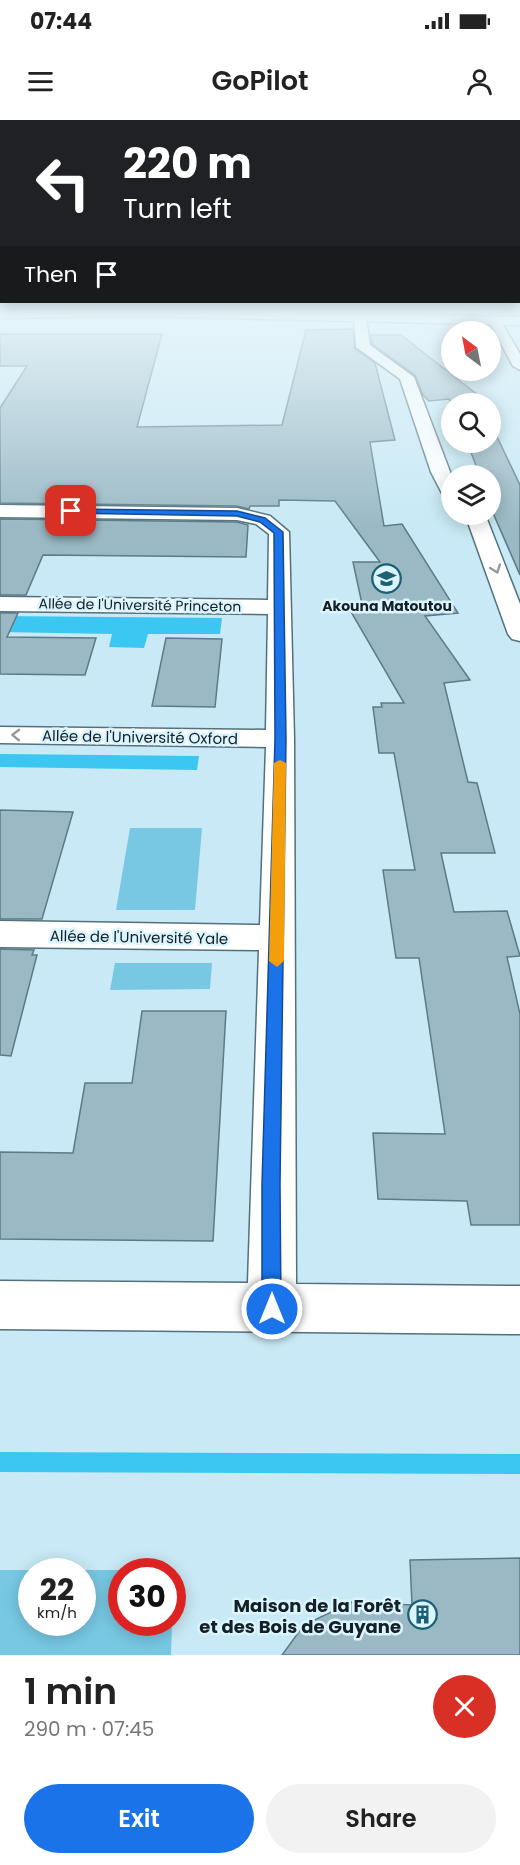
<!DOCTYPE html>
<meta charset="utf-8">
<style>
:root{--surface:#fff;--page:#f2f2f2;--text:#222;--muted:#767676;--accent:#1a73e8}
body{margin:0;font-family:Poppins,sans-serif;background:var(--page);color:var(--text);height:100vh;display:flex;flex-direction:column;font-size:22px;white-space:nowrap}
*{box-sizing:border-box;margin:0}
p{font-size:20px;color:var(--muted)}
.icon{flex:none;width:33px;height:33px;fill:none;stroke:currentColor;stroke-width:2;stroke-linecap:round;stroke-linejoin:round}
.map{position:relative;height:1535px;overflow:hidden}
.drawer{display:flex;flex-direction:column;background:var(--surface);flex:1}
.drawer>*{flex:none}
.banner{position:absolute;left:0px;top:0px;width:520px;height:183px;box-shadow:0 3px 15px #0003;background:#202124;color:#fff;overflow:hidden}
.needle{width:39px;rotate:328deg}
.buttons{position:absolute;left:441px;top:201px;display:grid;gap:12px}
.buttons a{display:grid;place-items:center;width:60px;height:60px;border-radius:50%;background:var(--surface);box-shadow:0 3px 15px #0003;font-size:30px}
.speed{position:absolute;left:18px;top:1438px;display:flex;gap:12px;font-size:30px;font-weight:700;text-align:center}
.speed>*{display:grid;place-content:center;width:78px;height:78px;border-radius:50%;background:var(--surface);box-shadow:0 3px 15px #0003;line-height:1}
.speed small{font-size:15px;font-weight:400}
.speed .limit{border:9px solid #d22;background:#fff;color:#111}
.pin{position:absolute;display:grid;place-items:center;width:51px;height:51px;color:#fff;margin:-26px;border-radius:12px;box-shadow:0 3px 9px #0006}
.me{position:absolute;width:66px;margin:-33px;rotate:0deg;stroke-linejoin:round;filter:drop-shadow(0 0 4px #0008)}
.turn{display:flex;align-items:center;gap:21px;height:126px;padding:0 24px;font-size:27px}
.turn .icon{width:78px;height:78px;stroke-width:2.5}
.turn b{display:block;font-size:42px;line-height:51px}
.then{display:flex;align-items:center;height:57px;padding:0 24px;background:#0003;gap:12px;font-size:22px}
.round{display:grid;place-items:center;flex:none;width:63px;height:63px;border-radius:32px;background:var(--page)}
.head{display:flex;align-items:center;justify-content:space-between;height:102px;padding:0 24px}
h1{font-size:36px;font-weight:600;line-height:45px}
.action{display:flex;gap:12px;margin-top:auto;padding:12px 24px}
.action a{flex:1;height:69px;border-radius:36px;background:var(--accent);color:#fff;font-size:24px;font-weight:600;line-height:69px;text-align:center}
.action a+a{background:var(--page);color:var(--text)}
.status{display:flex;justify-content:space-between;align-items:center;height:42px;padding:0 30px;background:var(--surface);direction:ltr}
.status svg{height:16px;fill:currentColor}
header{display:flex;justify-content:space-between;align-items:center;height:78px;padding:0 24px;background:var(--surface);font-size:27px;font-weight:600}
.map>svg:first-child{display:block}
</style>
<div class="status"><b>07:44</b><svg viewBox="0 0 49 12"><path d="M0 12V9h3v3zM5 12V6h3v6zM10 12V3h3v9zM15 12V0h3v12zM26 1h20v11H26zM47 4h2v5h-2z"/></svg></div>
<header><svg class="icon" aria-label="menu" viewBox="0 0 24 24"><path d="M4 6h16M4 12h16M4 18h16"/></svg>GoPilot<svg class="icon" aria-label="person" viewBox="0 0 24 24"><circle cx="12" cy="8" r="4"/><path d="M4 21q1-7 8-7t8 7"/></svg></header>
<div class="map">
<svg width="520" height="1535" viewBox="0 0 520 1535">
<rect width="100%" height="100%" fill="#c8e9f5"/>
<g fill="#78c8e4" fill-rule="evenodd">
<path d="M130 708H202L195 790H116Z"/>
<path d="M115 843H212L210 869 110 870Z"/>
<path d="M0 1450H175L173 1499 172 1452H122V1503H172L171 1535H0ZM32 1452H82V1503H32Z"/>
</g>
<g fill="#3bc7f1">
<path d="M0 496 222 498 220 514H148L144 528 109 527 112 514 0 512Z"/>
<path d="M0 634 199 636 197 650 0 647Z"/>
</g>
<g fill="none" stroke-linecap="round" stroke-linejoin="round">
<path fill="#3bc7f1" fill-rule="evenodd" d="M0 1332 520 1334V1354L0 1352Z"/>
</g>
<g fill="#9ab9c5" stroke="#5d7b86" stroke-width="1.5">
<path d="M353 209 355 229 375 243 395 320 370 322 384 406 402 404 458 493 425 496 470 560 444 563 468 662 477 663 495 733H441L454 792 507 791 520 836 507 837 520 894V1105H471L467 1081 378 1079 373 1013 445 1014 419 838H396L383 750H415L394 633H379L373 587H382L381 583H404L347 485 362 484 353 442H380L335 381 279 380V386H250L249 389 237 386 0 383V288L27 246H0V214H162L137 307 282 305 306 210Z"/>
<path d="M371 215H401L479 276 456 278 462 284H452L449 279 429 281 423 275 415 255 372 224Z"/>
<path d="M490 302 520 365V455L490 386V356H480L467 322H490Z"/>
<path d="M0 399 237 402 248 405 246 437 43 435 26 475H0Z"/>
<path d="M0 493H18L7 517 96 518 85 555 0 554Z"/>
<path d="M166 518 222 519 215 587 152 586Z"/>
<path d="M0 690 73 692 42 799H0Z"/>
<path d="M0 829 34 830 32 835H37L11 936 0 935Z"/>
<path d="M142 891H226L213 1121 0 1119V1032L73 1033 85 963H132Z"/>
<path d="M520 1438V1535H282L304 1505 352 1482 412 1485 410 1440Z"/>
</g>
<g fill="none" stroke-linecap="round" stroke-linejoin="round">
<defs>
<g id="minor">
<path d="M360 194 366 198 370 225 414 257 452 357V381L445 379 431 352 400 259 356 227 354 198Z"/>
<path d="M494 196 498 197 520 234V250L513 246 488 200Z"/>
<path d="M0 385 237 388 270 396 289 412 294 619 296 1164 520 1166V1214L0 1209V1161L248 1163 259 830 0 827V801L260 805 266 627 0 623V607L266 610 268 494 0 491V477L268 480 269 414 256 404 237 400 0 397Z"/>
<path d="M465 394H485L520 484V521L512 519 508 514Z"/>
</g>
<path id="secondary" d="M0 192H275L520 197V205L133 196 0 198Z"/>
</defs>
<use href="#minor" stroke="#53717c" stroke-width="3"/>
<use href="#secondary" stroke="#53717c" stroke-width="3"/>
<use href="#minor" fill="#fff" fill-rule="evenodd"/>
<use href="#secondary" fill="#fff" fill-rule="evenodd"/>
</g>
<defs><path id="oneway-chevron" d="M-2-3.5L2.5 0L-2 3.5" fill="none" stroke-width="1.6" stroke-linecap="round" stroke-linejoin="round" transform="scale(1.5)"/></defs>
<g stroke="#959b9d">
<use href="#oneway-chevron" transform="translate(496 449) rotate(70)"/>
<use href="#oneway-chevron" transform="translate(16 615) rotate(-179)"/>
</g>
<linearGradient id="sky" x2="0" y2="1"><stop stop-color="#63bcec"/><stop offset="0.47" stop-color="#e6f5fa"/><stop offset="1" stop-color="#e6f5fa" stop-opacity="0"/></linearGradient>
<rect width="520" height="407" fill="url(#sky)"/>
<path fill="#1a73e8" stroke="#114b97" stroke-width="1.5" d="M71 389 237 391 265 398 283 412 286 619 280 1064 281 1189 279 1196 272 1199 264 1196 262 1189V1064L275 619 274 413 260 402 237 396 68 393Z"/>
<path fill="#f59e0b" d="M280 640 286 643 284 841 277 847 269 841 274 643Z"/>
<defs>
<symbol id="school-ring" viewBox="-11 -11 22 22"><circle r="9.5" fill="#daf5ff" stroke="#1d5f73" stroke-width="1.5"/><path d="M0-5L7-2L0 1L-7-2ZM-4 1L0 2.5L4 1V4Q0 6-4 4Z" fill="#1d5f73"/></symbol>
<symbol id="building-ring" viewBox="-11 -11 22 22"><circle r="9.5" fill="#daf5ff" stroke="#1d5f73" stroke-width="1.5"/><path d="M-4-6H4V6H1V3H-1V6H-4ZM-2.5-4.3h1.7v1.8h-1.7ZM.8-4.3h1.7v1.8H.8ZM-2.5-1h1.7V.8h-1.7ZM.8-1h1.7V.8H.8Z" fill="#1d5f73"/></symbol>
</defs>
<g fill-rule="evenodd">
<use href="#school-ring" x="370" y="442" width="33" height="33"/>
<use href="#building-ring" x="406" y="1478" width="33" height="33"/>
</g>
<g text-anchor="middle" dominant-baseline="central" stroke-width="5" stroke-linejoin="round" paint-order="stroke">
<g font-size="14" fill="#142025" stroke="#daf5ff">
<text transform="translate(140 485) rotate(1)">Allée de l'Université Princeton</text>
</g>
<g font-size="14" font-weight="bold" fill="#142025" stroke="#daf5ff">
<text x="387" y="486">Akouna Matoutou</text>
</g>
<g font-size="15" fill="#142025" stroke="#daf5ff">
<text transform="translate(140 617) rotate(1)">Allée de l'Université Oxford</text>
<text transform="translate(139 817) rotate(1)">Allée de l'Université Yale</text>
</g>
<g font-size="18" font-weight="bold" fill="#142025" stroke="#daf5ff" text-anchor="end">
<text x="401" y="1485">Maison de la Forêt<tspan x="401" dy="21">et des Bois de Guyane</tspan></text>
</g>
</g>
</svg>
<div class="buttons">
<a><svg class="needle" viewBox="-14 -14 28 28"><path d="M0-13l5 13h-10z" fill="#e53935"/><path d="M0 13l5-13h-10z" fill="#767676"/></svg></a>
<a><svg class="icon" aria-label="search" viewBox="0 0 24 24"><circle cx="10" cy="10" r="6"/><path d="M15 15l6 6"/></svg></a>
<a><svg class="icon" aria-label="layers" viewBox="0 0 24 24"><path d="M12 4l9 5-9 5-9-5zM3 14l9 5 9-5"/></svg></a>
</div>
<div class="speed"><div>22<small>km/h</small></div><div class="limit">30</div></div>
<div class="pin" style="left:71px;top:391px;background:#d93025"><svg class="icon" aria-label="arrive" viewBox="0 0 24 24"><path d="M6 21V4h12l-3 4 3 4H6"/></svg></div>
<svg class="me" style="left:272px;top:1189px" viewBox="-20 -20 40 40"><circle r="17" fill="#1a73e8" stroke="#fff" stroke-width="3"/><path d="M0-11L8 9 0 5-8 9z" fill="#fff"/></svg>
<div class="banner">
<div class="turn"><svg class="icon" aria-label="left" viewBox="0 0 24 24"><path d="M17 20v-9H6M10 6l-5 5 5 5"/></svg><div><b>220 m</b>Turn left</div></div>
<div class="then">Then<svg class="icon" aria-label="arrive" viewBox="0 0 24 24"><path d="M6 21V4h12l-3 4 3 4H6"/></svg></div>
</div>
</div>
<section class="drawer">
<div class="head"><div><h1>1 min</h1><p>290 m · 07:45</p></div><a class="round" style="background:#d93025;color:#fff"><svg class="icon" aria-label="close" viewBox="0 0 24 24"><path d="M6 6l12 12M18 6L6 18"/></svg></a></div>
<div class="action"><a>Exit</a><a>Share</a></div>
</section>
